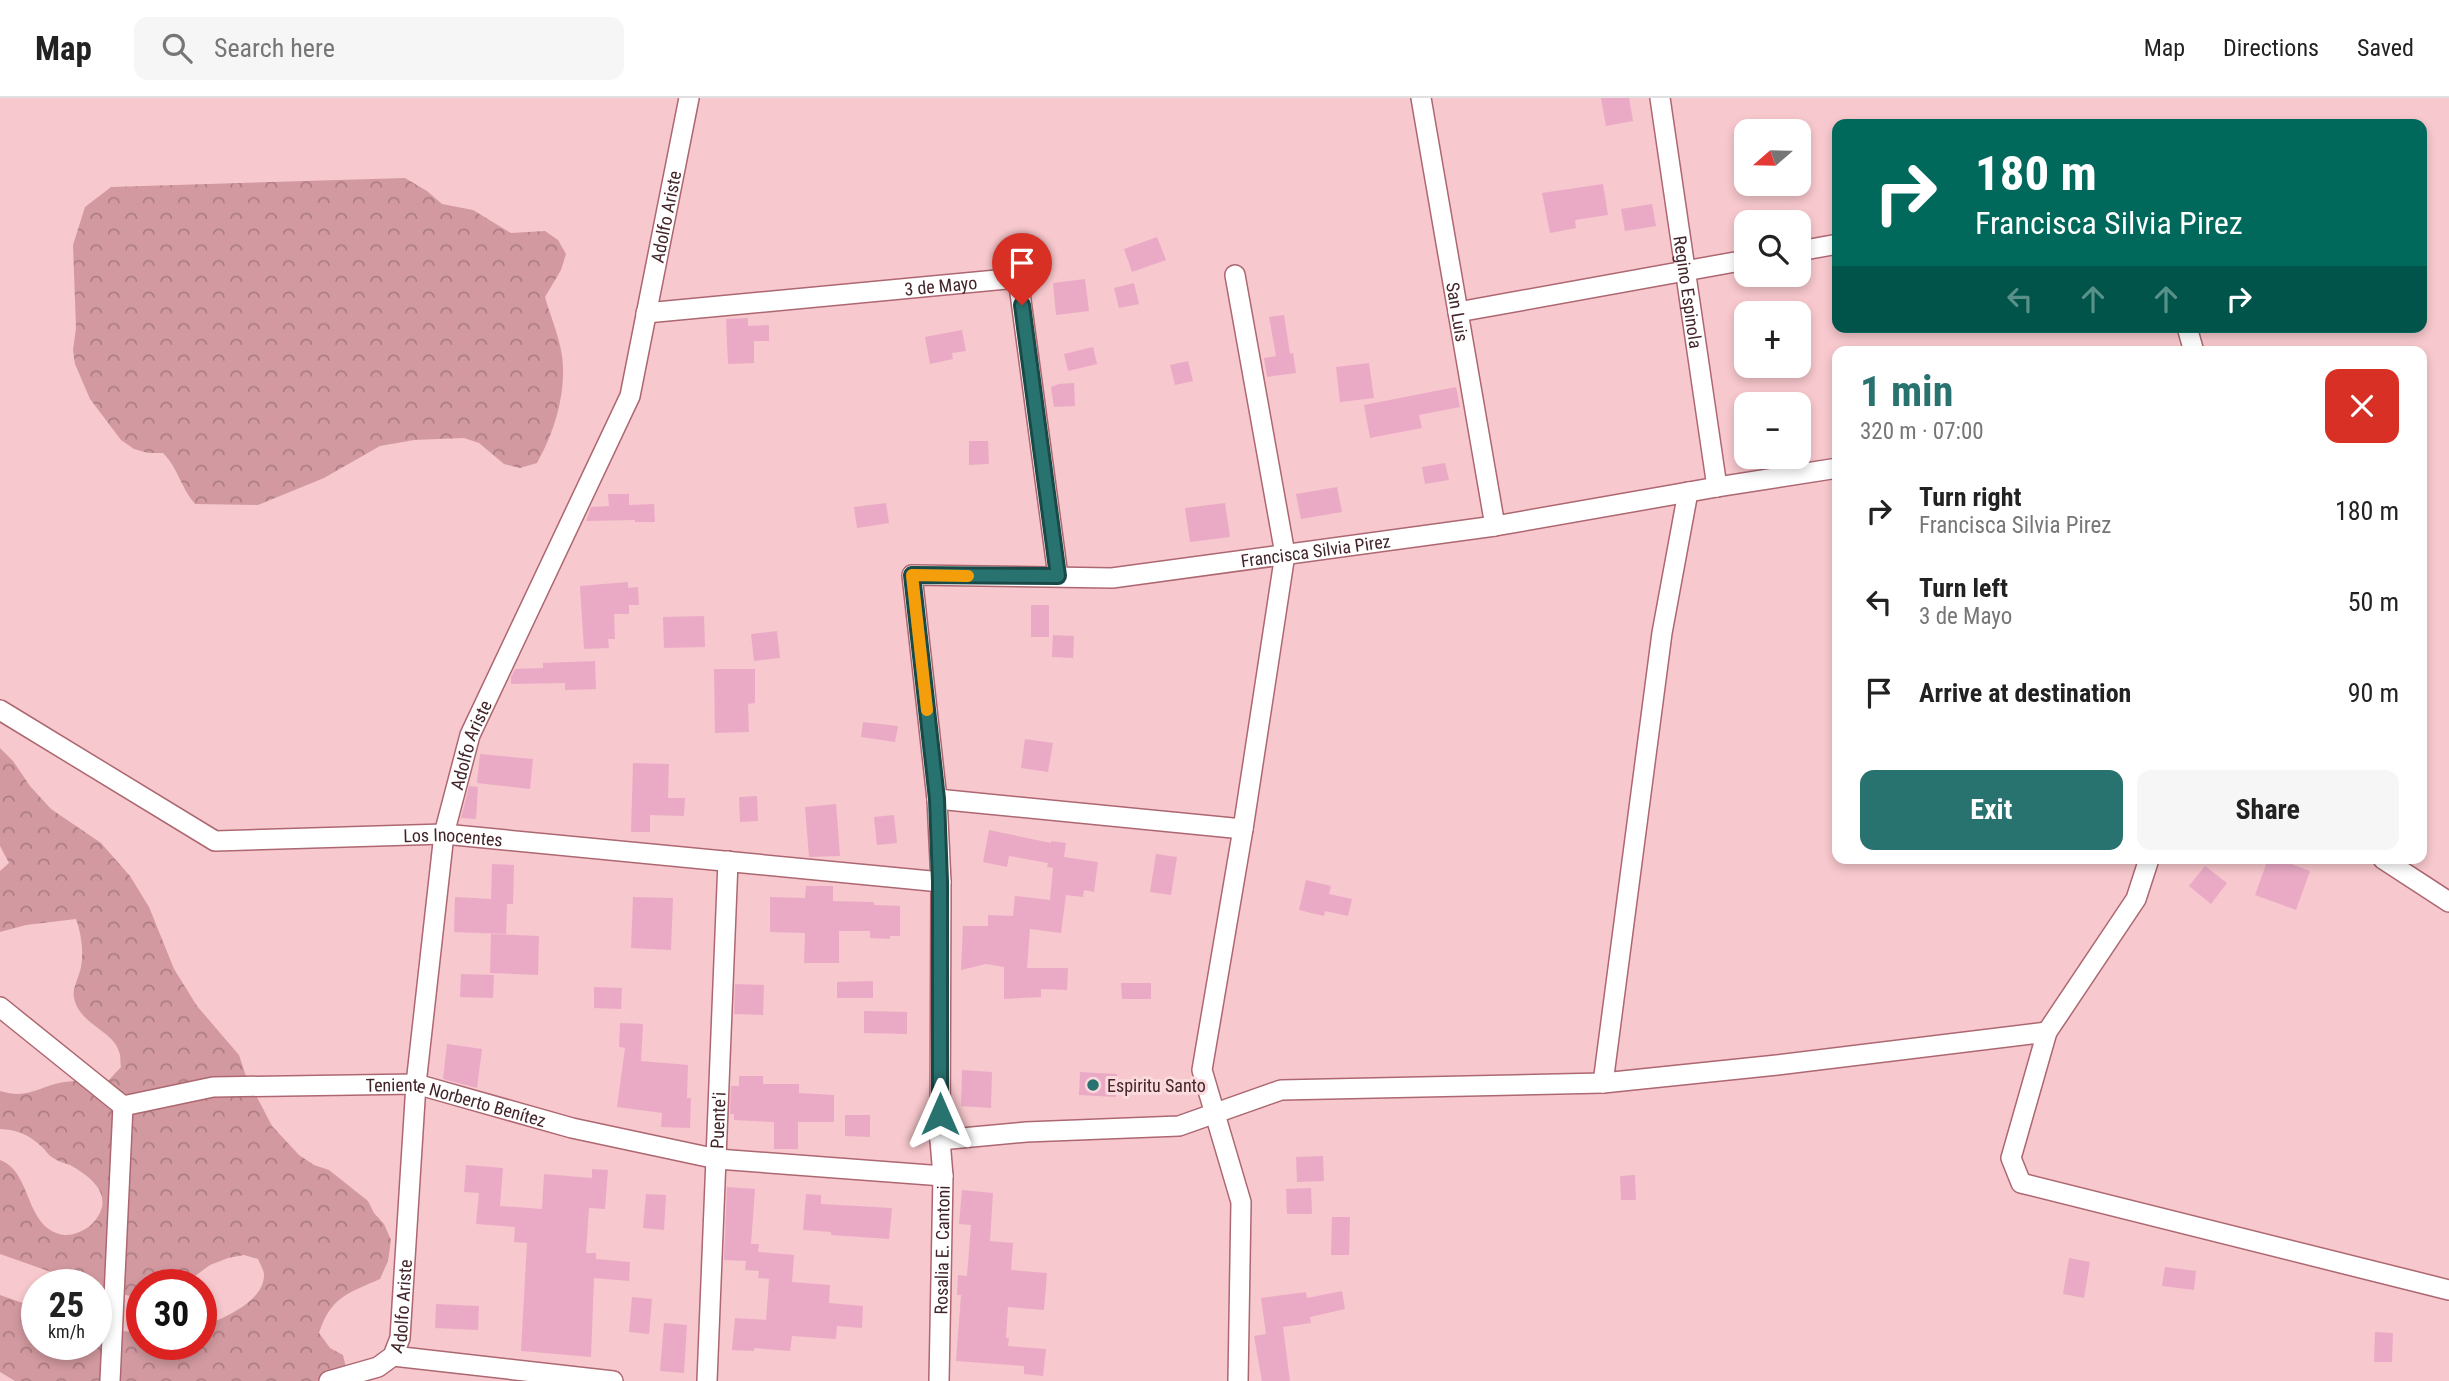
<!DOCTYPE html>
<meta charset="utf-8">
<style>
:root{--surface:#fff;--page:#f6f6f6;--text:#222;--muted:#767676;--line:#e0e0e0;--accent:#28726f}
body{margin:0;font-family:"Roboto Condensed",sans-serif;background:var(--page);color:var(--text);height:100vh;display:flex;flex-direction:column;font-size:26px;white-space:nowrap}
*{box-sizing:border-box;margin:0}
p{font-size:23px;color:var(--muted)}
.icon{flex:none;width:38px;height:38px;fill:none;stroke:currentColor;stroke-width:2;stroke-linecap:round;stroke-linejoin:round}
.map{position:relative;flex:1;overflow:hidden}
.drawer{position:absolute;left:1832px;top:248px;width:595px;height:518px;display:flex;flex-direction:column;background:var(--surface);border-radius:14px;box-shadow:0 4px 10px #0003}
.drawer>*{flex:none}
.hud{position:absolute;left:1832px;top:21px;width:595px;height:214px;border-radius:14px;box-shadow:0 4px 10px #0003;background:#00695c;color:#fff;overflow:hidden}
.needle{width:46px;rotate:250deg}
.fabs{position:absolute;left:1734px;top:21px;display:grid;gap:14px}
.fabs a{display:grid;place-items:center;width:77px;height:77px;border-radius:14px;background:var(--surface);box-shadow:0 4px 10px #0003;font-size:35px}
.speed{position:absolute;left:21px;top:1171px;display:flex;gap:14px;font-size:35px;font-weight:700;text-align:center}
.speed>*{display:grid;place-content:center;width:91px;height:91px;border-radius:50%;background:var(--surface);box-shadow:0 4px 10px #0003;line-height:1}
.speed small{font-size:18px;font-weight:400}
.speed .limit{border:10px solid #d22;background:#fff;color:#111}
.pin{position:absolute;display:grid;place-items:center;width:60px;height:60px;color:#fff;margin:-72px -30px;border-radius:50% 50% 50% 0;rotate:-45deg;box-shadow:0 0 7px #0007}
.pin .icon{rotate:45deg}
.me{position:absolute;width:77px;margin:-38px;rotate:0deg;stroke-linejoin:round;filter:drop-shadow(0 0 5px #0008)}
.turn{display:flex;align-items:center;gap:24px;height:147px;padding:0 28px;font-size:32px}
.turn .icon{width:91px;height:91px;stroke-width:2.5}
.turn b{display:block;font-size:49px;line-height:60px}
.lanes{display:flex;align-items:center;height:66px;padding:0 28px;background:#0003;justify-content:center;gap:35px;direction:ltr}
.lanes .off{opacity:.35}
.round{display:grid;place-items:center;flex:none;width:74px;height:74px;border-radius:14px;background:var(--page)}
.summary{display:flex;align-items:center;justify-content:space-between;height:119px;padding:0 28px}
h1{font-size:42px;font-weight:700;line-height:52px;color:var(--accent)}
.primary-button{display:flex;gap:14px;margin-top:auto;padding:14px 28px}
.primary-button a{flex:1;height:80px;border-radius:14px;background:var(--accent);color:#fff;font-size:28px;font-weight:700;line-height:80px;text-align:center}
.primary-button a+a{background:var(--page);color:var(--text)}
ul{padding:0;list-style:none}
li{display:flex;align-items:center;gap:21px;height:91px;padding:0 28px}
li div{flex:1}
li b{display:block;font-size:26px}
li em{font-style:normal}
header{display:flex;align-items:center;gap:42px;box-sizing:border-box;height:98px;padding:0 35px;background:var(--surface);border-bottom:2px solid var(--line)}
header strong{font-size:33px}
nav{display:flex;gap:38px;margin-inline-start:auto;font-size:24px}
.search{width:490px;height:63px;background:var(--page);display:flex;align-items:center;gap:18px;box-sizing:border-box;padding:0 24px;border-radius:14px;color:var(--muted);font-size:26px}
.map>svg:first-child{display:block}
</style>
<header>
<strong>Map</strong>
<div class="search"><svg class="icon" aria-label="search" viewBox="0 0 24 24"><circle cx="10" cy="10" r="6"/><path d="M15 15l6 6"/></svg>Search here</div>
<nav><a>Map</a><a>Directions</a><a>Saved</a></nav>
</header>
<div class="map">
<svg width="2449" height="1283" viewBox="0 0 2449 1283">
<defs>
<pattern id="forest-crowns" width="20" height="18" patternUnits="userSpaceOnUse" patternTransform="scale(1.75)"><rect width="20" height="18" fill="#d29aa0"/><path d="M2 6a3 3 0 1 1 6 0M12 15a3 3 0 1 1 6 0" fill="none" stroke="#ac7d82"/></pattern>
</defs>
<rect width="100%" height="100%" fill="#f7c8cd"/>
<g fill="url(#forest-crowns)">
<path d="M405 80 427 93 442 106 473 112 511 135 545 133 558 142 566 156 561 172 545 199C551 221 563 246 563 270 564 302 553 337 537 365L520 370 504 366 479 345 464 340 414 342 380 348 324 380 258 407 195 406C181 390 178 370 163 355H148L134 351 121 342 90 301 75 266 73 252 76 230 73 147 85 109 111 89Z"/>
<path d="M0 650 13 663 30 688 51 711 101 745 130 778 149 809 174 871 197 908 239 957 246 978 272 1028 299 1057 314 1067 329 1072 368 1103 374 1115 384 1126 391 1142 388 1163 380 1181C349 1195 331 1198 319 1235L330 1250 343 1257 348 1278 343 1283H15L0 1274V1197L37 1210V1246H96V1230L142 1235V1246H201V1229C222 1221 264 1204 264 1177 264 1172 260 1166 258 1161L244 1157 228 1160 210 1167 184 1186H142V1200H139L96 1190V1186H85L0 1156V1062C33 1074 24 1131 64 1137 73 1138 86 1132 93 1125 116 1099 93 1080 70 1067 65 1065 59 1064 55 1061 50 1059 46 1053 43 1050 30 1037 18 1032 0 1031V993C29 1002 38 988 64 984 78 982 94 983 109 982L121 969C120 964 121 957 119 953 112 932 80 927 74 900 72 891 79 879 81 869 84 853 81 835 76 821L26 827 0 834V773L9 765 0 748Z"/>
</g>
<g fill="#eaaac6">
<path d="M1601 0H1629L1633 23 1606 28Z"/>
<path d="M1603 86 1608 117 1575 122 1576 130 1550 135 1542 95Z"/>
<path d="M1652 106 1656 128 1625 133 1621 111Z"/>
<path d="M1157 139 1166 162 1132 174 1124 151Z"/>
<path d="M1085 181 1089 213 1056 217 1053 185Z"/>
<path d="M1134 185 1139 206 1119 210 1114 190Z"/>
<path d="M1284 217 1290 256 1293 255 1296 275 1267 279 1264 260 1276 258 1269 219Z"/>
<path d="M748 220V228L769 227V243H754V265L728 266 726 221Z"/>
<path d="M962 232 966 253 952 255 953 261 930 266 925 239Z"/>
<path d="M1093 249 1097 266 1068 273 1064 256Z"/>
<path d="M1188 263 1193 283 1175 287 1170 267Z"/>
<path d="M1369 265 1374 300 1340 304 1336 269Z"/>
<path d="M1074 285 1075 308 1054 309 1051 289 1059 286Z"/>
<path d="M1456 289 1460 309 1419 317 1422 330 1370 340 1364 307Z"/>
<path d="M969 343H988L989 366 969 367Z"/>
<path d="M1445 365 1449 382 1425 386 1422 369Z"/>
<path d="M1337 389 1342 414 1301 421 1296 396Z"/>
<path d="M608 396H629V407L654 406 655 424H635V422L586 423 591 409 609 408Z"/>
<path d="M886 405 889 425 857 430 854 409Z"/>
<path d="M1225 405 1230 439 1190 444 1185 410Z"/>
<path d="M628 484V490L638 489 639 507H629V516H614L615 541H608L609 550 584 551 580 488Z"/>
<rect x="1031" y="507" width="18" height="32"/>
<path d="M704 518 705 549 664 550 663 519Z"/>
<path d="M777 533 780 560 754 563 751 536Z"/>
<path d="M1053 537 1074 538 1073 560 1052 559Z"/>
<path d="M595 563 596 591 565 592V585L511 586V579L515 571 543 570V565Z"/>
<path d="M714 571H755V605L748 606 749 634 715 635Z"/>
<path d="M863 624 898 628 895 644 861 639Z"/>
<path d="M1025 641 1053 645 1048 674 1021 670Z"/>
<path d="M480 656 533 661 530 691 477 685Z"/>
<path d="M633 665 669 666 668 700H685L684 718 650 717V734H631Z"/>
<path d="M469 688 478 689 476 721 461 720Z"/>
<path d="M757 698 758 723 740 724 739 699Z"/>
<path d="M836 706 840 758 809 759 805 709Z"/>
<path d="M894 717 897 745 877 747 874 719Z"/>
<path d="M989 732 1051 745V743L1066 745 1064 759 1098 764 1094 794 1084 792 1083 799 1066 797 1061 835 1030 831 1027 870H1068L1067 892 1041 891V899L1004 901V869L986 866 961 872 963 828H988V817L1013 818 1015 798 1050 802 1053 770 1047 769 1048 765 1009 758 1007 769 983 764Z"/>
<path d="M1156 756 1177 759 1171 797 1150 794Z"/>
<path d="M2268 761H2278L2310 773 2296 812 2255 797Z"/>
<path d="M492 766 514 767 513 806H507L506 836 454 834 455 799 491 801Z"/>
<path d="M2205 768 2227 785 2211 806 2189 788Z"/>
<path d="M1306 782 1331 788 1329 796 1352 801 1348 818 1325 813 1324 818 1299 812Z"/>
<path d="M806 788H833V803L874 804V807L900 808V838H890V841L870 840V833H839V865H804L805 835 770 834V799L805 800Z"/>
<path d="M633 799 673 800 671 852 631 850Z"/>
<path d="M491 836 539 838 538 877 490 875Z"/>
<path d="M461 876 494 877 493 900 460 899Z"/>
<path d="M873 883V900H837V884Z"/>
<path d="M1121 885H1151V901H1122Z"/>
<path d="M735 886 764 887 763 917 734 916Z"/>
<path d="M594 889 622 890 621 911 594 910Z"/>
<path d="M864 913 907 914V936L864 935Z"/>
<path d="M620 925 643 926 641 963 688 967 687 1000H691L690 1030 661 1029 662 1015 617 1009 625 950 619 949Z"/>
<path d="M447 946 482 951 477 990 443 981Z"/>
<path d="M962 972 992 974 991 1010 961 1008Z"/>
<path d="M1080 974 1117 976 1116 999 1079 997Z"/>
<path d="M739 978H763V986H799V995L834 997V1024H798V1051H774V1024L734 1022V1016H730L731 988H739Z"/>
<path d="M845 1017H870V1039L845 1038Z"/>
<path d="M1323 1058 1324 1083 1297 1084 1296 1059Z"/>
<path d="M466 1067 503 1070 500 1108 542 1111 544 1076 592 1080V1071L608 1072 605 1111 589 1110 586 1155H596V1161L630 1164 629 1183 594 1180 591 1259 521 1253 527 1145 514 1144 515 1129 476 1126 479 1095 464 1094Z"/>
<path d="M1635 1077 1636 1102H1621L1620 1078Z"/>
<path d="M727 1089 755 1091 751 1146H759L758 1154 794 1157 792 1184 830 1187 829 1205 863 1208 862 1230 837 1228 836 1241 792 1238 790 1253 754 1250V1253L732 1252 735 1220 766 1222 769 1181 758 1180 759 1173 745 1172 746 1163 724 1162Z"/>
<path d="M1311 1090 1312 1116H1287L1286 1091Z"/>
<path d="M962 1092 993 1095 990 1143 1013 1145 1011 1172 1047 1175 1044 1212 1008 1209 1006 1240H1009L1008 1248 1046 1251 1043 1278 1024 1276V1268L956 1263 961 1197H957L958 1177 967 1178 971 1127 959 1126Z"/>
<path d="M646 1096 666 1097 664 1132 643 1130Z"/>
<path d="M806 1096 821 1097V1106L892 1110 889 1141 831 1137V1134L803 1132Z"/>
<path d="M1332 1119H1350L1349 1157H1331Z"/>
<path d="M2069 1160 2090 1164 2084 1200 2063 1196Z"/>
<path d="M2165 1169 2196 1173 2194 1192 2162 1188Z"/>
<path d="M1342 1193 1345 1211 1310 1219 1311 1225 1283 1229 1290 1283H1262L1254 1238 1266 1236 1261 1200 1306 1194 1307 1200Z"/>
<path d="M632 1199 652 1201 649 1236 629 1234Z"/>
<path d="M436 1206 479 1208 478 1232 435 1230Z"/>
<path d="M664 1225 687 1227 684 1275 660 1273Z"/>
<path d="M2375 1234 2393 1235 2392 1264H2374Z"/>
</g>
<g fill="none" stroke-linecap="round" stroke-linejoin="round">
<defs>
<g id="minor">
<path id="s1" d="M1421 0 1495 428"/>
<path id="s2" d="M1660 0 1717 389"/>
<path d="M1799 153 1838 146"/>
<path d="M1235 177 1285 456 1243 731 1202 972 1241 1104 1238 1283"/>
<path d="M1458 214 1746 162"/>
<path id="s3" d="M646 215 1018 180 1058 478"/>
<path d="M2187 229 2194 254"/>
<path id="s4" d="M0 612 215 743 444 736 941 784"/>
<path d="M937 701 1243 731"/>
<path d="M2383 761 2449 804"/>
<path id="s5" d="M0 909 123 1008 213 989 416 986 572 1030 717 1061 943 1078"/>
<path d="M2047 934 2136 801 2149 761"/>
<path d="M1603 985 1662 535 1688 394"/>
<path d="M940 1042 1026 1034 1179 1028 1281 992 1603 985 1777 967 2047 934 2011 1060 2021 1085 2449 1192"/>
<path d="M393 1258 613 1283"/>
<path d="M110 1283 123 1008"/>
<path id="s6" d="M329 1283 378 1269 393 1258 400 1240 416 986 444 736 470 637 630 298 689 0"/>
<path id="s7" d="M707 1283 728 763"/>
<path id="s8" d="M939 1283 943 1078 940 1042 941 784 937 701 912 477 1112 480 1495 428 1717 389 1838 370"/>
</g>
</defs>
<use href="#minor" stroke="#ad6771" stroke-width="22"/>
<use href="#minor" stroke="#fff" stroke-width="19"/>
</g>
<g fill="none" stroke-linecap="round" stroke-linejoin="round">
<defs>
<path id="route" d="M940 1016V784L937 701 912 477 1058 478 1022 207"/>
</defs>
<use href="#route" stroke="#1a4a48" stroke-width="18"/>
<use href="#route" stroke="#28726f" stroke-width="12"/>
<path stroke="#f59e0b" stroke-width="12" d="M927 612 912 477 968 478"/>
</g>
<circle fill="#28726f" stroke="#fadadd" stroke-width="2.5" cx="1093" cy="987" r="7"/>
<g text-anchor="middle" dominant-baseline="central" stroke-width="6" stroke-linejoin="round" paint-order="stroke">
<g font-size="18" fill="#432529" stroke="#fadadd">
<text stroke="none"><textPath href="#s6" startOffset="1255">Adolfo Ariste</textPath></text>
<text stroke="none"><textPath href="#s3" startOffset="296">3 de Mayo</textPath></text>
<text stroke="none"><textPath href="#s2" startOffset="196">Regino Espinola</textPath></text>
<text stroke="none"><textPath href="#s1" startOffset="217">San Luis</textPath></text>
<text stroke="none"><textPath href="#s8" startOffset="1213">Francisca Silvia Pirez</textPath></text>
<text stroke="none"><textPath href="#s6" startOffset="688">Adolfo Ariste</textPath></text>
<text stroke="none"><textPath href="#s4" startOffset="490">Los Inocentes</textPath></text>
<text stroke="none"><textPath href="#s5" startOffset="495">Teniente Norberto Benítez</textPath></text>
<text stroke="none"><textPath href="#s7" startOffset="261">Puente'i</textPath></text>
<text stroke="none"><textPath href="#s8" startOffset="131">Rosalia E. Cantoni</textPath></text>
<text stroke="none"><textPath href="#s6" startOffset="121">Adolfo Ariste</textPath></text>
</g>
<g font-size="18" fill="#432529" stroke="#fadadd" text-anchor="start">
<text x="1107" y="987">Espiritu Santo</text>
</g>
</g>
</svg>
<div class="fabs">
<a><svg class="needle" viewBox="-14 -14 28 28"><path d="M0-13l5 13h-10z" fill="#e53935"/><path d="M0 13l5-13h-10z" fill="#767676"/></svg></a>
<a><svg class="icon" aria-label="search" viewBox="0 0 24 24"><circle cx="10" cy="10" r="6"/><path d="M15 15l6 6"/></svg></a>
<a>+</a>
<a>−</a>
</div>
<div class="speed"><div>25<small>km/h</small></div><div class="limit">30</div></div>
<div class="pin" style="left:1022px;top:207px;background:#d93025"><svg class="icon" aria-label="arrive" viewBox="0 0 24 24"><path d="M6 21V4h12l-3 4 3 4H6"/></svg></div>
<svg class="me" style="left:940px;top:1016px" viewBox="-20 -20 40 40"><path d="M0-17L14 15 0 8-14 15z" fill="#28726f" stroke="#fff" stroke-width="4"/></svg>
<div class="hud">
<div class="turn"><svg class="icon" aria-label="right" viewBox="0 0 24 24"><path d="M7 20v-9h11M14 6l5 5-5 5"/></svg><div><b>180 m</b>Francisca Silvia Pirez</div></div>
<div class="lanes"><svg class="icon off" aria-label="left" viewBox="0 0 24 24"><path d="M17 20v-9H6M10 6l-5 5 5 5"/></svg><svg class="icon off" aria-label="ahead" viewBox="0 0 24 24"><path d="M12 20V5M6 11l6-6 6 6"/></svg><svg class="icon off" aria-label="ahead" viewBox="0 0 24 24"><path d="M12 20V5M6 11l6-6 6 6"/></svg><svg class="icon" aria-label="right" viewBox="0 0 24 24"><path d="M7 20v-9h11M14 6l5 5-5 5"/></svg></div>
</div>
<section class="drawer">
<div class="summary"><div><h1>1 min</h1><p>320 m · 07:00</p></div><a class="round" style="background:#d93025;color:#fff"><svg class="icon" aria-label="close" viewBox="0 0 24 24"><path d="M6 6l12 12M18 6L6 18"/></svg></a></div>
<ul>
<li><svg class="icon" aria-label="right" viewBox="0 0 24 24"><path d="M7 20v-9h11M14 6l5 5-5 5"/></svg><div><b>Turn right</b><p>Francisca Silvia Pirez</p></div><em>180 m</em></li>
<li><svg class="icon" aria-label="left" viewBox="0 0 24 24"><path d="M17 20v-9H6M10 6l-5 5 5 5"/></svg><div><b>Turn left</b><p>3 de Mayo</p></div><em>50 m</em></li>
<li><svg class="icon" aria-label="arrive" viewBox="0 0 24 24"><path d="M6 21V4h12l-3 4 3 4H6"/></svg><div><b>Arrive at destination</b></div><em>90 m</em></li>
</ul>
<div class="primary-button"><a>Exit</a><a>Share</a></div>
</section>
</div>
